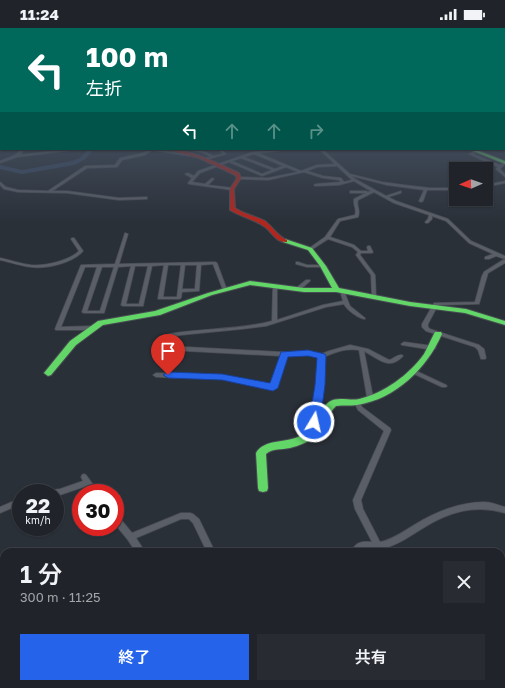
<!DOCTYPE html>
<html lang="ja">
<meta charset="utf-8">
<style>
:root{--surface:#20242a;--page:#282c32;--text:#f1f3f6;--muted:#a2a4a8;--line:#3d4147;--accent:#2563eb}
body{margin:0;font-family:"Golos Text","Noto Sans JP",sans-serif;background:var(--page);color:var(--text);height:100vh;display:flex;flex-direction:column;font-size:15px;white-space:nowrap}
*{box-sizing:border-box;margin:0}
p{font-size:13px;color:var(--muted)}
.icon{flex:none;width:22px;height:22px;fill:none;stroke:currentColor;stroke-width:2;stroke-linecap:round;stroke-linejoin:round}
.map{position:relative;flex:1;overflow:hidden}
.sheet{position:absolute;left:0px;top:520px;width:505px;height:140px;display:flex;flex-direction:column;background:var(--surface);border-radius:12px 12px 0 0;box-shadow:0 1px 3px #0004,0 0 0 1px var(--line)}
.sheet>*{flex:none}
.banner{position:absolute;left:0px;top:0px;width:505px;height:122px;box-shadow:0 1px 3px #0004,0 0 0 1px var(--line);background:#00695c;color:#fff;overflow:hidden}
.needle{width:26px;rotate:268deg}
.fabs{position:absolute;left:449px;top:134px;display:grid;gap:8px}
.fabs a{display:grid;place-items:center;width:44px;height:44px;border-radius:0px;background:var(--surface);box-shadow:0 1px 3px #0004,0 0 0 1px var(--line);font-size:20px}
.speed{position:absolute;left:12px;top:456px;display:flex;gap:8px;font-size:20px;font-weight:700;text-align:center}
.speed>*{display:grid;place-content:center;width:52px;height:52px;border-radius:50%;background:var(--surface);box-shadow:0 1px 3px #0004,0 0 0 1px var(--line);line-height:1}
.speed small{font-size:10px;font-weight:400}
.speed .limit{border:6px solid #d22;background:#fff;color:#111}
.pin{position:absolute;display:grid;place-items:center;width:34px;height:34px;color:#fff;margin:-41px -17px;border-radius:50% 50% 50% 0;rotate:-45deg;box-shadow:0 0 4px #0007}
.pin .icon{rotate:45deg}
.me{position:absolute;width:44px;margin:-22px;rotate:9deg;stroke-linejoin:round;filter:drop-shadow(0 0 3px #0008)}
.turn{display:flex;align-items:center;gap:14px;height:84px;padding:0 20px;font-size:18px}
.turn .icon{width:52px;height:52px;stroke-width:2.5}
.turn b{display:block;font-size:28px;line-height:34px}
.lanes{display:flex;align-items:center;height:38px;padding:0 20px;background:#0003;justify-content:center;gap:20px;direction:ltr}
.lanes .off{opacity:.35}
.round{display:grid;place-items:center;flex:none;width:42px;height:42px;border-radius:0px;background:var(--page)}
.summary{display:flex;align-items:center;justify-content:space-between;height:68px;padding:0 20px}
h1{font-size:24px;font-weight:600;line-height:30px}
.cta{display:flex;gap:8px;margin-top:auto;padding:8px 20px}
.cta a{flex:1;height:46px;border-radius:0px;background:var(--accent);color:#fff;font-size:16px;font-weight:600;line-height:46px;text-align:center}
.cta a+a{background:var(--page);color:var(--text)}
.status{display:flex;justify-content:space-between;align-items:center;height:28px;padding:0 20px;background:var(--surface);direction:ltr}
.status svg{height:11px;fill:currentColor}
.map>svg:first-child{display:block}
</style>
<div class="status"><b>11:24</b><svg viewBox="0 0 49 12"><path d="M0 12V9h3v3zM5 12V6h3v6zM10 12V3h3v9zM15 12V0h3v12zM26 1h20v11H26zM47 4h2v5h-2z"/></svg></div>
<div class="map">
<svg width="505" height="660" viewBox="0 0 505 660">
<rect width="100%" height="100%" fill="#2a3038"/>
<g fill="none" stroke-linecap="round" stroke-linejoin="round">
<path fill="#384963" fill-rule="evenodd" d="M89 121H95L84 132 74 137 22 146 0 141V137L22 142 72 133 80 130Z"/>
<defs>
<g id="street">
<rect x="504" y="102" width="1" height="1"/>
<rect x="0" y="109" width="1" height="3"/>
<path d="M21 121H23L22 125 19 127 72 121H81L17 129 0 135V133C7 130 17 128 21 121Z"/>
<path d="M147 121H154L190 127 189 128 152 122 145 127 122 132 117 139 87 140 52 163H67L119 170 147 169V171H146L119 172 67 165 18 164 4 161 0 157V154L6 159 18 162 48 163 85 138 115 137 120 130 143 125 149 122Z"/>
<path d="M187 121C197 121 205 123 213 128L223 126 218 121H221L226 126 205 132 203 131 204 130 211 129 204 125Z"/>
<path d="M278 121H279V123L258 125 301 143 317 137 335 136 319 121H322L350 146 382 154 404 157 430 160H456V162H427L423 173 421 174 419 173 424 162 387 157 352 148 355 151 386 168 401 163V165L388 169 396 173 448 191 471 213 505 228V231L496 228 489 231H485V229L493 226 469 215 446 193 432 188V191L428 195H426L425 194 428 191 429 187 394 175 374 164 358 172C356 179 361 181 358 189L340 193 330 209 354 217 361 223H368L367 219 368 218H370L373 224 372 225H361L360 227 375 247 376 268 374 269H372L371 247 356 227 358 224 352 219 328 211 311 222H310L308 221 325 209 338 191 355 187C357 179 353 179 354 171L366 165H350V163H366L368 164 371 163 354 153 339 157 315 158 314 157 316 156 341 154 339 152 323 150 304 144 268 152 239 151 237 150 239 149 268 150 298 144 286 139 262 148 229 134 200 145 192 154 205 156 212 150 214 151 208 157 233 160 234 161 232 162 189 156 188 155 192 150 185 146 188 145 194 148 198 143 253 124ZM254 126 283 138 275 141 244 129ZM241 130 272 142 262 146 232 133ZM337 138 352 152 344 154 341 150 323 148 307 143 317 139Z"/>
<path d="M477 122H478V124L473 126 500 137 505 133V136L500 141 505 146V149L496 141 498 139 469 126Z"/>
<path d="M505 153V155L486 159V157Z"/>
<path d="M125 205 128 206 119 236 215 234 217 235 227 262 225 263 223 262 213 236 201 237 199 263 182 264 181 270 179 271H158V270L164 237 152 238 143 278H123L121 277 131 238 118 239 104 285H84L82 284 97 239H85L61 299 93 298 96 300 93 302H56L55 301 81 237 115 236ZM168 237H181L177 269H163ZM185 237H197L195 261H182ZM135 238H148L139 276H126ZM102 239H114L100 283H87Z"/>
<path d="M72 210H74L83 223C73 235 46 241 31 239 20 238 10 234 0 232V230C10 232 21 236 31 237 45 238 69 233 79 223L71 211Z"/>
<path d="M503 232H505V235L488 245 479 276 438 277 428 296V299L430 301 479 317 484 321 486 330 485 331H481L478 322 475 319 426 303 422 299V296L434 275 475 274 482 248 484 244Z"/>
<path d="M296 234H298L307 237H323L325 238 323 239H307L296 236Z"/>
<path d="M306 252H310V253L300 262H296V260Z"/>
<path d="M273 258H275L277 259V292L323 277 343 273 340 263 342 262 344 263 350 278 365 290V291C359 291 346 281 344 276L326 279 266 298 242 301 181 307 171 309 164 315 168 318 281 324 309 323 321 326 329 323 350 317 368 321 389 332C394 331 397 326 402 327L403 328C389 343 379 331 364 323L373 369 372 371H368L367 369 359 322C346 320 336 324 324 329L323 357 318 394 319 403 318 405H314C309 391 316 372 317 358 318 348 318 339 318 329L309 327 286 328 276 360 275 361 273 362 222 351 156 349 153 347 156 345 222 347 271 357 281 328 167 322 165 321 158 315 167 307 169 306C203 300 238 302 272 293Z"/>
<path d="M404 314 433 318 436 320 433 322 402 317 401 316Z"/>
<path d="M412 341 446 357 447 358 446 359H442L410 344 409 343Z"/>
<path d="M355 372H359L362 379 390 400 391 402 361 472 363 481 380 514C394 511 404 503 416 496 435 484 461 474 484 474 491 474 498 477 505 479V485C475 476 449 484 423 500 410 508 398 517 382 521L383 524H375V521H364L360 524H351C356 514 361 513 372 514L355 481 353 472 384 403 358 382 354 374Z"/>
<path d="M84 446 86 447 99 465H91L86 458 60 467H55V465H44L45 463 60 461 83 453 81 449 82 447Z"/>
<path d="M21 470V476L0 485V479Z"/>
<path d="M181 485H190L193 486 199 491 215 524H207L193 495 189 491H181L136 510 145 524H136L128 512 115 496V487L118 488 132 505Z"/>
<path d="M159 656H170L168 660H157Z"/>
<path d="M435 656H445L447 660H437Z"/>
</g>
<g id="fast">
<path d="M468 121H474L505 133V136Z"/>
<path d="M285 211 312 220 326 238 339 260 410 274 466 281 505 293V297L465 285 410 278 336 264H304L250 257 212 267 160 287 103 297 76 317 51 347 48 348 44 345 70 313 98 293 155 283 208 265 250 253 304 260H332L320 238 308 222 283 214V212Z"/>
<path d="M435 304H441L442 306C427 340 396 371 357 377 350 378 343 377 336 378 327 386 327 399 318 407 310 413 299 418 290 420 281 422 273 420 266 426L268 460 267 463 263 464 259 463 258 460 256 425C264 411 285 415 298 409 304 406 311 403 315 397 321 390 321 379 329 374 337 368 350 373 359 371 384 365 409 347 424 326 428 319 431 311 435 304Z"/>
</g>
<path id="jam" d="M164 121C191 121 215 134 239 145L241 150 234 161 235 180C244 186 255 188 265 193 273 199 277 208 287 212V214C276 215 272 204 265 199 254 191 241 189 230 182V161L237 150 235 147 199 130Z"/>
</defs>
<use href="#street" stroke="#484c53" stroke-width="1.5"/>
<use href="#fast" stroke="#484c53" stroke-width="2"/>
<use href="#jam" stroke="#484c53" stroke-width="2"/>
<use href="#street" fill="#5a5e66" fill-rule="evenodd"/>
<use href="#fast" fill="#63d668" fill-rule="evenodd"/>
<use href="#jam" fill="#b3261e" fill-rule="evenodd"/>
</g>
<linearGradient id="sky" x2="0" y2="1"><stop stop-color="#171a1f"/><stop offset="0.53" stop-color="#444e5e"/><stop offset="1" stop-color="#444e5e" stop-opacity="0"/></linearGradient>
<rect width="505" height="194" fill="url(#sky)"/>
<path fill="#2563eb" stroke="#184099" d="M308 322 325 326 326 328 325 357 320 394 318 397H311L309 394 315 357 317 330 308 328 288 329 278 360 273 363 222 352 168 350 163 347 168 344 222 346 270 355 281 324Z"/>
</svg>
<div class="fabs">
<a><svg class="needle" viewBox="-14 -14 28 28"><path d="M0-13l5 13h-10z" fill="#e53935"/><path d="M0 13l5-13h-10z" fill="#a2a4a8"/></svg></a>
</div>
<div class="speed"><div>22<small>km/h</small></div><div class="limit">30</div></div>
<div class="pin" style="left:168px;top:347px;background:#d93025"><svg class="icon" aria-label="arrive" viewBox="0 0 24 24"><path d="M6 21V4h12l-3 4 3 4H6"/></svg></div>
<svg class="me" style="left:314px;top:394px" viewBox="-20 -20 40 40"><circle r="17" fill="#2563eb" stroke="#fff" stroke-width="3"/><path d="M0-11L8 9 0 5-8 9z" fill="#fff"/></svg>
<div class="banner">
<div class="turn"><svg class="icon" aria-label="left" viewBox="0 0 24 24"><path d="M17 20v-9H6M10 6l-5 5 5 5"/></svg><div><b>100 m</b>左折</div></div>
<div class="lanes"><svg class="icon" aria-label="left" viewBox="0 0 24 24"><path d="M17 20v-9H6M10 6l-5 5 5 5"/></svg><svg class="icon off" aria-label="ahead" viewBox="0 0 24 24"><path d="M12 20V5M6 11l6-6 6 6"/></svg><svg class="icon off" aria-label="ahead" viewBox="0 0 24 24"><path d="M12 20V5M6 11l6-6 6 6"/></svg><svg class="icon off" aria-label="right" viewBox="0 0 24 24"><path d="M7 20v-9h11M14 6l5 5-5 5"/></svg></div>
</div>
<section class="sheet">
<div class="summary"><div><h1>1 分</h1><p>300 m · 11:25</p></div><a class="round"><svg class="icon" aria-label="close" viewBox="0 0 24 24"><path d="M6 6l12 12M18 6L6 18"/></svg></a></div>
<div class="cta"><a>終了</a><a>共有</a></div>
</section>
</div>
